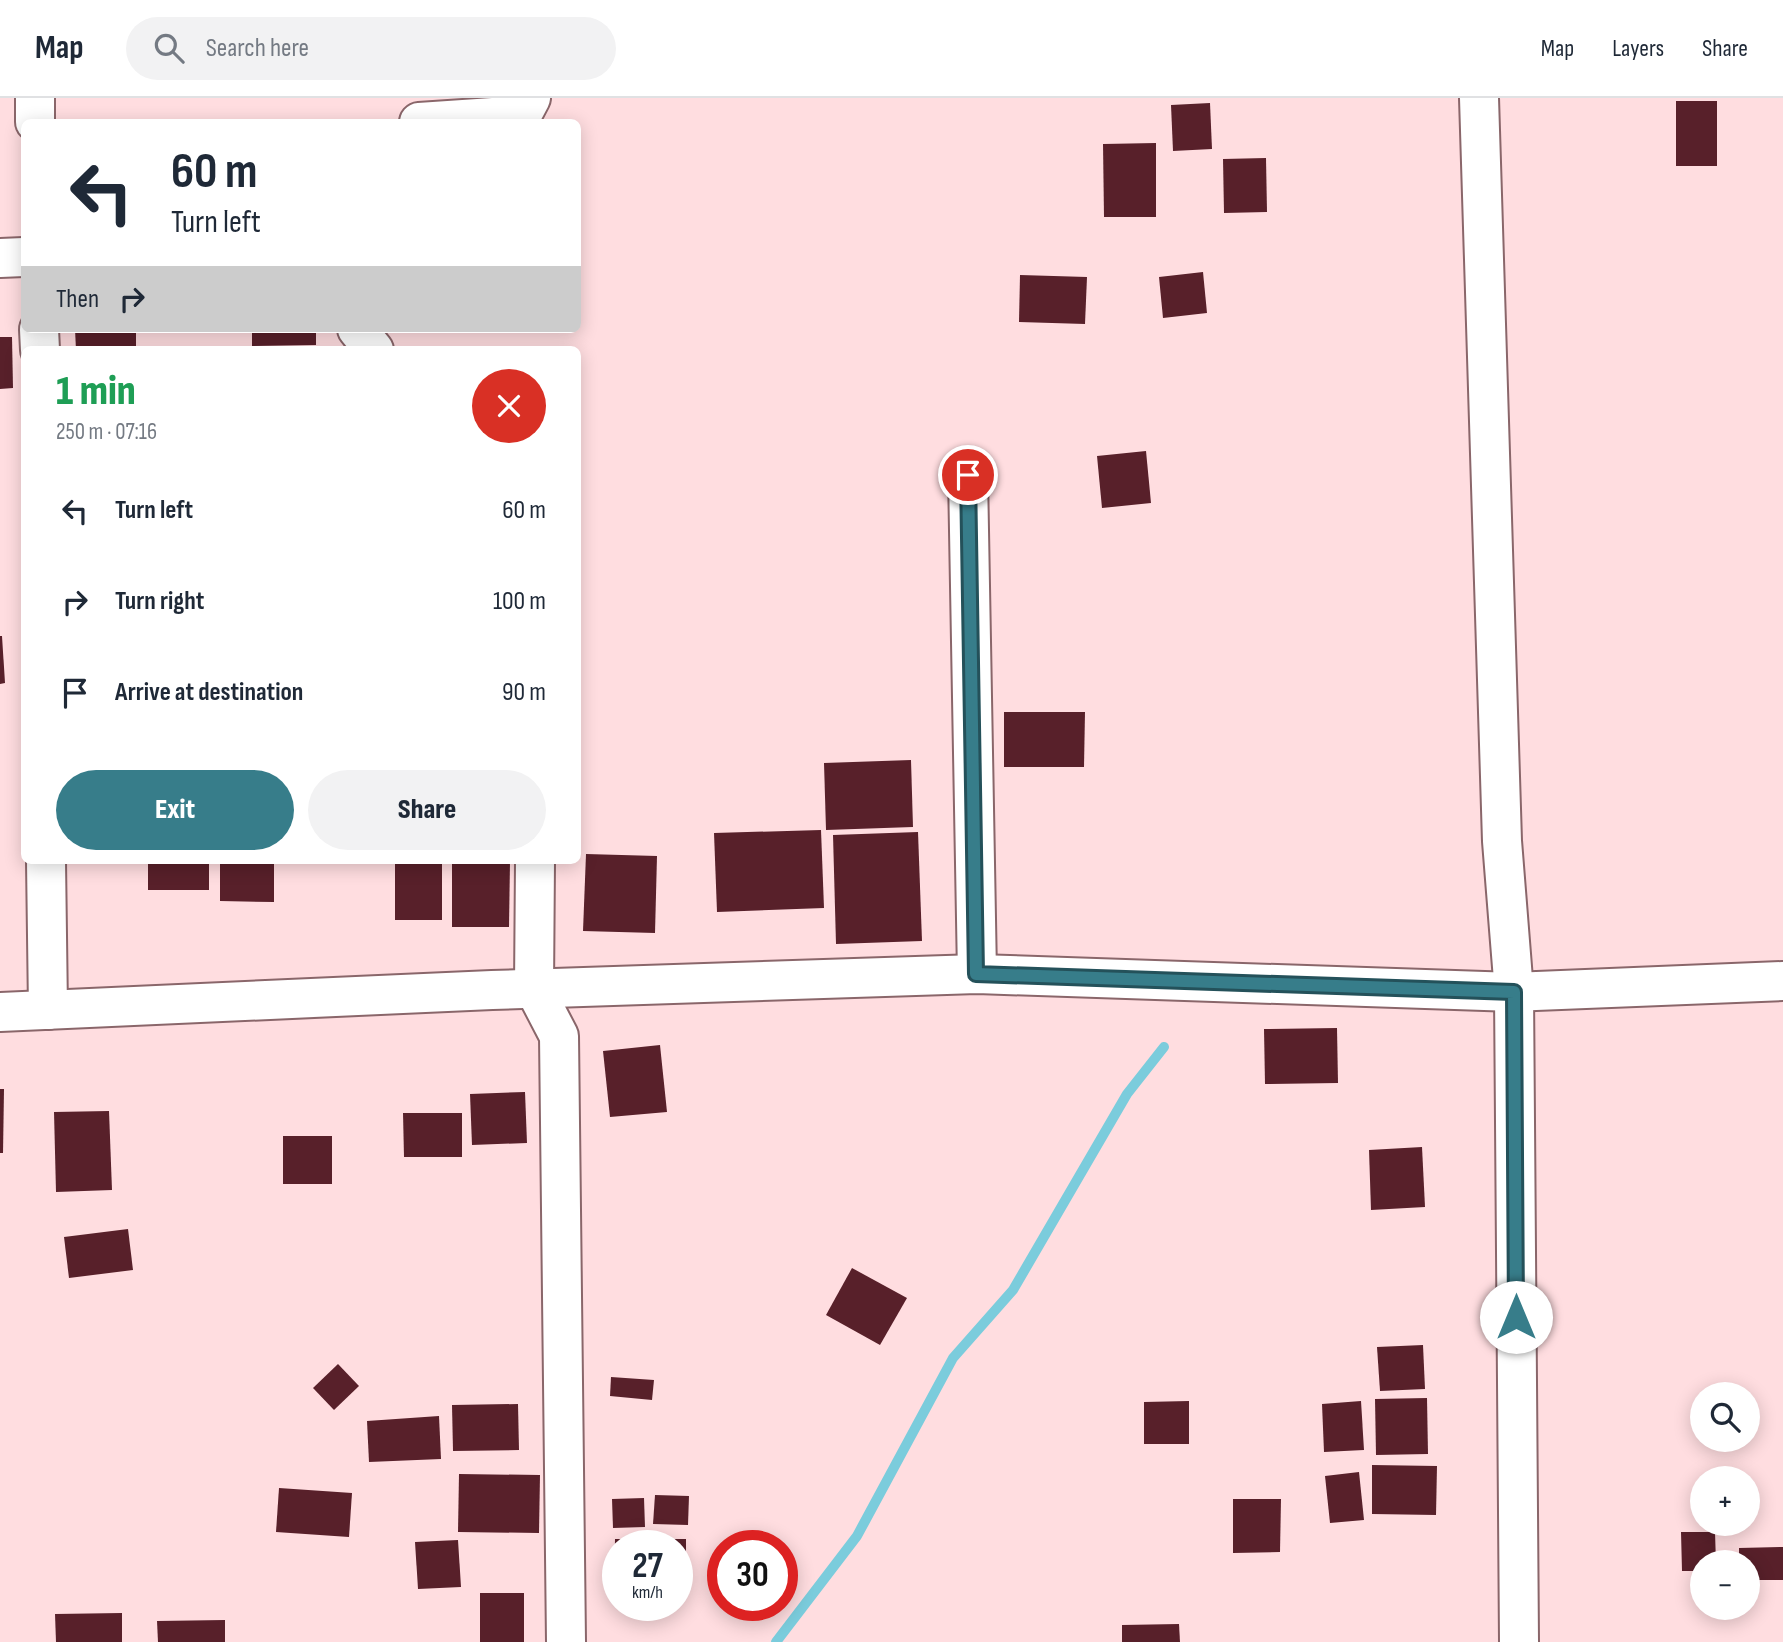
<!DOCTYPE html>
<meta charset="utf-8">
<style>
:root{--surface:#fff;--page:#f2f2f3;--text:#1f2937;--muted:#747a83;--line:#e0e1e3;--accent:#377d8a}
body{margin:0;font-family:"Sofia Sans Condensed",sans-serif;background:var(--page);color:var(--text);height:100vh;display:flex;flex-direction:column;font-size:26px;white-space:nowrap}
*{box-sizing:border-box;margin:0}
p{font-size:23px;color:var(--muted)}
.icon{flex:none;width:38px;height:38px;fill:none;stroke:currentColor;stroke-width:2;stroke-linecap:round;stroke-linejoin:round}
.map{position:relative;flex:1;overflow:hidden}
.details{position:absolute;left:21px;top:248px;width:560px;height:518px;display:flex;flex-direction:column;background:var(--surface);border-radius:10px;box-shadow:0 4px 18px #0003}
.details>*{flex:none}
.top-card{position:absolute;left:21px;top:21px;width:560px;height:214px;border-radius:10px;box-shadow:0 4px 18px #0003;background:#fff;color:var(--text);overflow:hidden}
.controls{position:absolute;left:1690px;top:1284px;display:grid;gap:14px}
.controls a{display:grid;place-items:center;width:70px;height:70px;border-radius:50%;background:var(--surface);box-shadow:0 4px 18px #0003;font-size:35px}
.speed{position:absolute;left:602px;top:1432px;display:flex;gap:14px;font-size:35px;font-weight:700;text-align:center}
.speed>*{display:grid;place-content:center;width:91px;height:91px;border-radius:50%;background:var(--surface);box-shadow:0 4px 18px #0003;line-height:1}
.speed small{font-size:18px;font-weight:400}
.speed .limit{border:10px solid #d22;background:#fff;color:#111}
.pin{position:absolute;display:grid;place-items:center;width:60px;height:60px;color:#fff;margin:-30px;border:4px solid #fff;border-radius:50%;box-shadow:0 2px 7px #0007}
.me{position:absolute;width:77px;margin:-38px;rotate:0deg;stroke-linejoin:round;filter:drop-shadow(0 0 5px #0008)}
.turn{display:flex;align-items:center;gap:24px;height:147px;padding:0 35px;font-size:32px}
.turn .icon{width:91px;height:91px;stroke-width:2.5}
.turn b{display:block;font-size:49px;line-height:60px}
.then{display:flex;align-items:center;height:66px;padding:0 35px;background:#0003;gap:14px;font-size:26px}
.round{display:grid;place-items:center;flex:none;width:74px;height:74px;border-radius:37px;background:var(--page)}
.head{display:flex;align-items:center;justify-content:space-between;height:119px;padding:0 35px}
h1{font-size:42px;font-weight:800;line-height:52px;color:#1e9e55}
.button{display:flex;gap:14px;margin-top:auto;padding:14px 35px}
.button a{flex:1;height:80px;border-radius:42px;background:var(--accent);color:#fff;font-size:28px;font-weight:800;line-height:80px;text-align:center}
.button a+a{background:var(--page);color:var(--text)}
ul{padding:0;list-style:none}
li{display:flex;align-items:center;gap:21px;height:91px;padding:0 35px}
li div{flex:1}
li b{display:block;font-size:26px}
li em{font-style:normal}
header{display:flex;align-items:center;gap:42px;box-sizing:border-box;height:98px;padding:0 35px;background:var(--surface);border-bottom:2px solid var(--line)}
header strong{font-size:33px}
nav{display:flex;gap:38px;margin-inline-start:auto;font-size:24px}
.search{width:490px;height:63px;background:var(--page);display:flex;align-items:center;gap:18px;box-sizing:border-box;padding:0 24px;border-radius:38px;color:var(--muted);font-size:26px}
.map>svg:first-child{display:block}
</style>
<header>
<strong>Map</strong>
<div class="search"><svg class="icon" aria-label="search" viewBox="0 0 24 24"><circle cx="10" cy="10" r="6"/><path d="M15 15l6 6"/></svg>Search here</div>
<nav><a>Map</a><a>Layers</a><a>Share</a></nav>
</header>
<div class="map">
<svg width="1783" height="1544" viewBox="0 0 1783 1544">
<rect width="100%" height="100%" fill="#ffdde0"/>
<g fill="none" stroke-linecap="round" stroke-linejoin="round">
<path stroke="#7bccdc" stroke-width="10" d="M776 1544 857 1438 953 1260 1013 1192 1127 996 1164 949"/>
</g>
<g fill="#58202a">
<rect x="1676" y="3" width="41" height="65"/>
<path d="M1210 5 1212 51 1173 53 1171 7Z"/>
<path d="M1156 45V119H1104L1103 46Z"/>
<path d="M1266 60 1267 114 1224 115 1223 61Z"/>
<path d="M1203 174 1207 215 1163 220 1159 179Z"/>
<path d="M1020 177 1087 179 1085 226 1019 224Z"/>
<path d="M75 231H136V252H76Z"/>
<path d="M252 231H316V247L252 248Z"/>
<path d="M0 239H12L13 290 0 291Z"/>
<path d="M1146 353 1151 405 1102 410 1097 358Z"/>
<path d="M0 538H2L5 585 0 586Z"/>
<path d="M1004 614H1085L1084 669H1004Z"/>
<path d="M911 662 913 729 826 732 824 665Z"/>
<path d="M821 732 824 810 717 814 714 735Z"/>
<path d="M918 734 922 843 836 846 833 737Z"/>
<path d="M586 756 657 758 655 835 583 833Z"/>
<rect x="148" y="763" width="61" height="29"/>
<path d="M220 763H274V804L220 803Z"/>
<rect x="395" y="763" width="47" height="59"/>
<path d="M452 763H510L509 829H452Z"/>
<path d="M1337 930 1338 985 1265 986 1264 931Z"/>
<path d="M660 947 667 1014 610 1019 603 953Z"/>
<path d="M0 991H4L3 1055H0Z"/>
<path d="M525 994 527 1045 472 1047 470 996Z"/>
<path d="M109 1013 112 1092 56 1094 54 1014Z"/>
<path d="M403 1015H462V1059H404Z"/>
<rect x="283" y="1038" width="49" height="48"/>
<path d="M1422 1049 1425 1109 1371 1112 1369 1052Z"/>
<path d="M128 1131 133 1172 69 1180 64 1139Z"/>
<path d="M852 1170 907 1200 880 1247 826 1217Z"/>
<path d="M1423 1247 1425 1291 1380 1293 1377 1249Z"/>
<path d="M338 1266 359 1288 334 1312 313 1290Z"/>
<path d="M611 1279 654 1282 652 1302 610 1298Z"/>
<path d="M1427 1300 1428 1356 1376 1357 1375 1301Z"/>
<path d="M1189 1303V1346H1144V1304Z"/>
<path d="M1361 1303 1364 1352 1324 1354 1322 1306Z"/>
<path d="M518 1306 519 1352 453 1353 452 1307Z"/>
<path d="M439 1318 441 1361 369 1364 367 1323Z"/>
<path d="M1372 1367 1437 1368 1436 1417 1372 1416Z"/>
<path d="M1359 1374 1364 1422 1330 1425 1325 1378Z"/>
<path d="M459 1376 540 1377 539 1435 458 1434Z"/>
<path d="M279 1390 352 1395 349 1439 276 1434Z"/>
<path d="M655 1397 689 1398 688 1427 653 1426Z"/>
<path d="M644 1400 645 1429 613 1430 612 1401Z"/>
<path d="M1233 1401H1281L1280 1454 1233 1455Z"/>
<path d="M1681 1434H1715L1716 1465H1703V1473H1682Z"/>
<path d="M615 1441H686V1497H677V1447H618V1496H614Z"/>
<path d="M458 1442 461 1489 418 1491 415 1444Z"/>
<path d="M1783 1449V1482H1748V1465H1739V1450Z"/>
<rect x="480" y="1495" width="44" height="49"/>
<path d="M122 1515V1544H56L55 1516Z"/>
<path d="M225 1522V1544H158L157 1523Z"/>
<path d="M1179 1526 1180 1544H1122V1527Z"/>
</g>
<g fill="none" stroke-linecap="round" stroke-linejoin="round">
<defs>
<g id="minor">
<path d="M35 0V24"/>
<path d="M1479 0 1502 743 1514 894 1519 1544"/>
<path d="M419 24 522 17 531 0"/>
<path d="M0 160 24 159"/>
<path d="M39 231 40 252"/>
<path d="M357 231 374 252"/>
<path d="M968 377 977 876"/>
<path d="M46 763 48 912"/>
<path d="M535 763 534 890 559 938 566 1544"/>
<path d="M0 914 492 892 977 876 1514 894 1783 883"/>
</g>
</defs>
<use href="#minor" stroke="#8a666a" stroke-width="42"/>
<use href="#minor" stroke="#fff" stroke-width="38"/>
</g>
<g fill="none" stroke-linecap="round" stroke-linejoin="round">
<defs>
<path id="route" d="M968 377 976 876 1514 894 1516 1219"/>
</defs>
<use href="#route" stroke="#24515a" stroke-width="18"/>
<use href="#route" stroke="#377d8a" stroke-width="12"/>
</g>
</svg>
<div class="controls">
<a><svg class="icon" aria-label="search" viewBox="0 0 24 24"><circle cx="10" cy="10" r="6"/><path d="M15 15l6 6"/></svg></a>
<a>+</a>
<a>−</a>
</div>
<div class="speed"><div>27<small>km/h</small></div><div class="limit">30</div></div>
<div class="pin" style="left:968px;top:377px;background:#d93025"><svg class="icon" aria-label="arrive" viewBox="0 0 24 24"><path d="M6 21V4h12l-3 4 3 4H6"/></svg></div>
<svg class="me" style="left:1516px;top:1219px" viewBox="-20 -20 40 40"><circle r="19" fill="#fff"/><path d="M0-13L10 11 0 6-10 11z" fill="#377d8a"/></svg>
<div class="top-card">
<div class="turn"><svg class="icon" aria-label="left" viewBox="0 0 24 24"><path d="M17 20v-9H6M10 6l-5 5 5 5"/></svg><div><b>60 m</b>Turn left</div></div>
<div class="then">Then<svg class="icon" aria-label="right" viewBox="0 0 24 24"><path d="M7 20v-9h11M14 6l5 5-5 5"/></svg></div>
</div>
<section class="details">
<div class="head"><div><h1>1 min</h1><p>250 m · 07:16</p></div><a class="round" style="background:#d93025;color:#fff"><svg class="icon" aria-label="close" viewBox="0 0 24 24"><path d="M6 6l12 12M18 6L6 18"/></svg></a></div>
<ul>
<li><svg class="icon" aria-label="left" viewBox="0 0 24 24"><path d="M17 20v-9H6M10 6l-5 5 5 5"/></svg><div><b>Turn left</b></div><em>60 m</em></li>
<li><svg class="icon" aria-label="right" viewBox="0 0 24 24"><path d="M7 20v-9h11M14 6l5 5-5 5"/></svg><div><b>Turn right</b></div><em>100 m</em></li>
<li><svg class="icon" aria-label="arrive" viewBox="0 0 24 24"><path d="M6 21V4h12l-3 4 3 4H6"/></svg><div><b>Arrive at destination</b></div><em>90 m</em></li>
</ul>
<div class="button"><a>Exit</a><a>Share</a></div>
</section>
</div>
